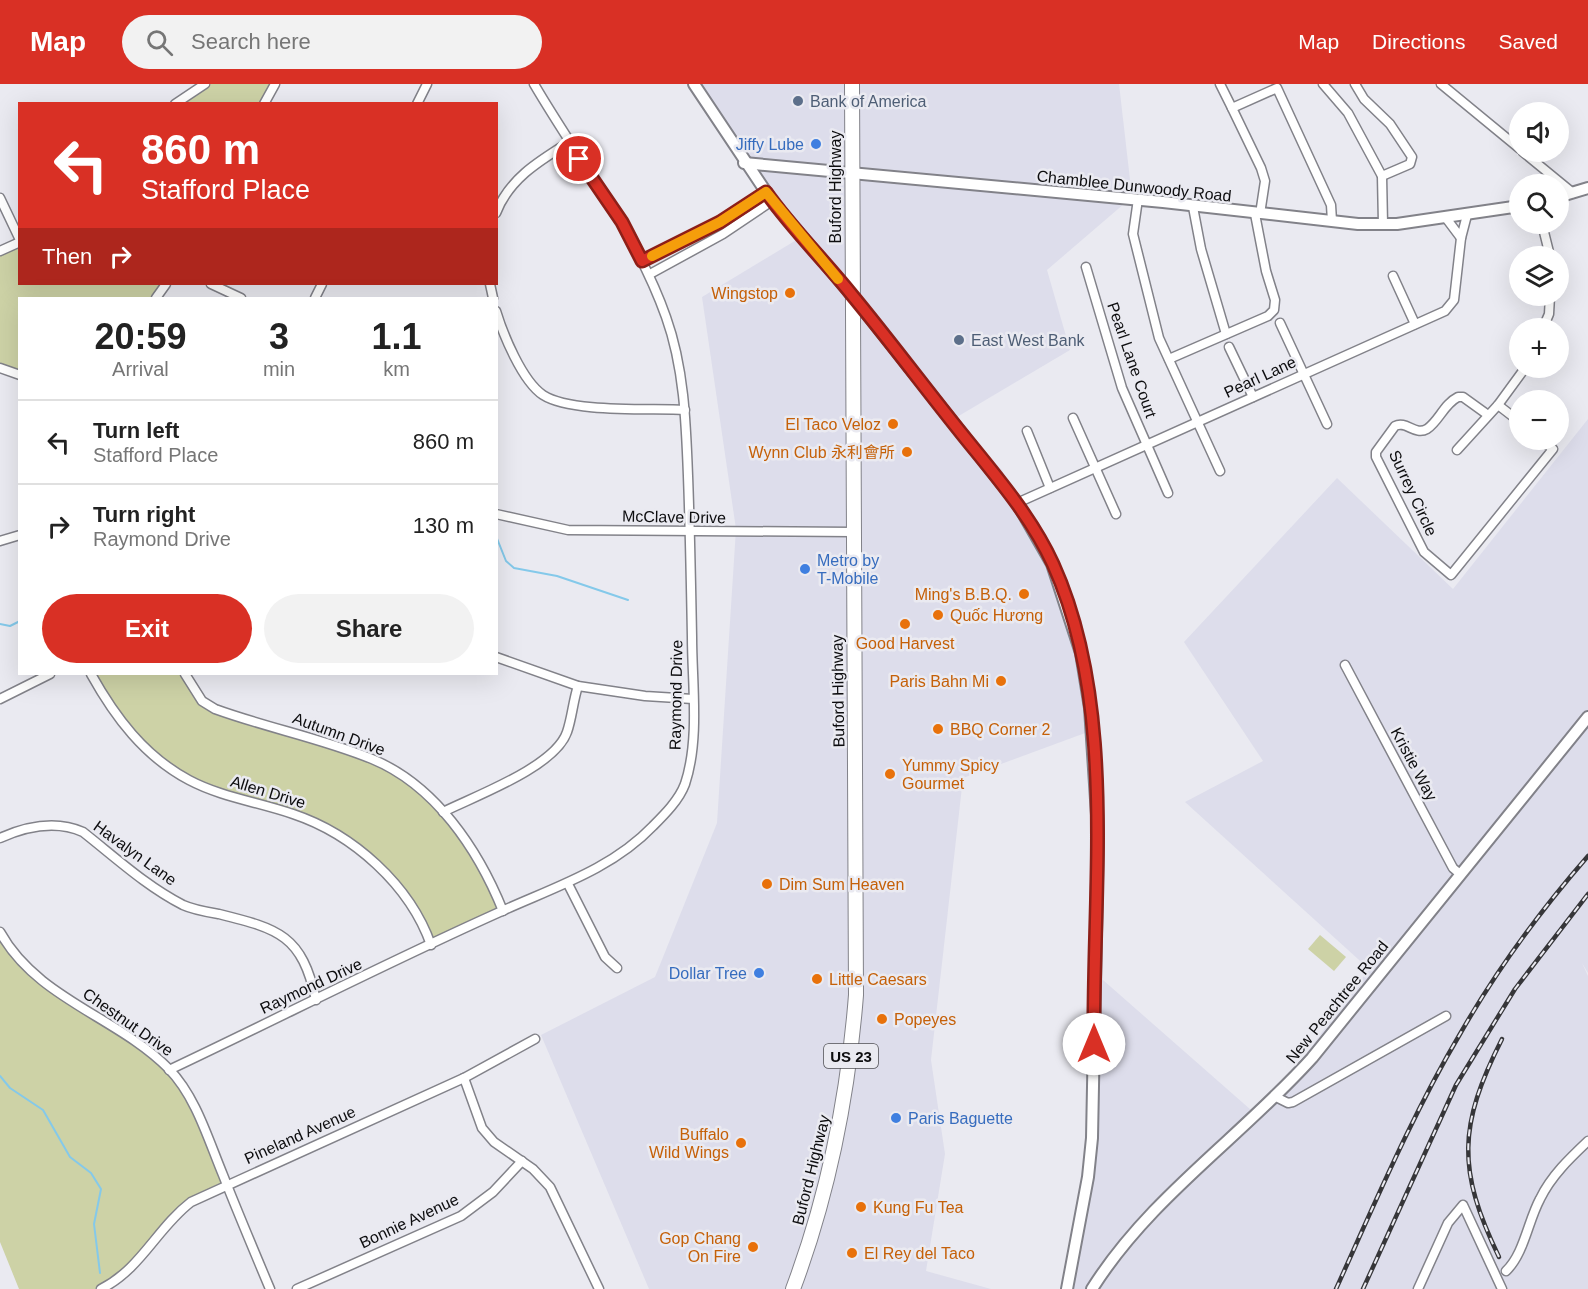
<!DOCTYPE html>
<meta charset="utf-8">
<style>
:root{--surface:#fff;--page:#f2f2f2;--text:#222;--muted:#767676;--line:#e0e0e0;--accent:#d93025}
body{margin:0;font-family:Arial,"Noto Sans SC",sans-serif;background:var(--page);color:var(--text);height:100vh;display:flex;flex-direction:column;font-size:22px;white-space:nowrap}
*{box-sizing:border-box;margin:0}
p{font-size:20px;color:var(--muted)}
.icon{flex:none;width:33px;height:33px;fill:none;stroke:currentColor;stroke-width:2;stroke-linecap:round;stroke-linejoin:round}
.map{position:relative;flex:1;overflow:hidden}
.panel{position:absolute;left:18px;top:213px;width:480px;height:378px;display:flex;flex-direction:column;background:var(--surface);border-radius:0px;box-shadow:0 6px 24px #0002}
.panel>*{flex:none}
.guide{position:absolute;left:18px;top:18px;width:480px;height:183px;border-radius:0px;box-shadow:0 6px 24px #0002;background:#d93025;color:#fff;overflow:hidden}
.fabs{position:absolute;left:1509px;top:18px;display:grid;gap:12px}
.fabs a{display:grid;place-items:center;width:60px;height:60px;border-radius:50%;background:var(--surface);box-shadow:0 6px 24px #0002;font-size:30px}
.pin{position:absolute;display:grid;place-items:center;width:51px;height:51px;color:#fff;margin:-26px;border:3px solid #fff;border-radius:50%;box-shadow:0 2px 6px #0007}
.me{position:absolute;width:66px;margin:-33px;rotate:0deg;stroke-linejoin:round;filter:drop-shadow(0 0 4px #0008)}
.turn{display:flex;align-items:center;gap:21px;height:126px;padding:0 24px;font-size:27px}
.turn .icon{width:78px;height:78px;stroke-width:2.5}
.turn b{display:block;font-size:42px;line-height:51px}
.then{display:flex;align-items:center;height:57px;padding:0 24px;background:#0003;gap:12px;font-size:22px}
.eta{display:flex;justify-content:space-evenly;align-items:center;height:102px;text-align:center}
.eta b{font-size:36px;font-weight:700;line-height:42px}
.cta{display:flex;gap:12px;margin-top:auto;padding:12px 24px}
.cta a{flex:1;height:69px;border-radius:36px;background:var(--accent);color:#fff;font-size:24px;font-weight:700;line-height:69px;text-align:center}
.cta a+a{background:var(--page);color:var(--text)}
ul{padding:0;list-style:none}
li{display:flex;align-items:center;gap:18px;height:84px;padding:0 24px;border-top:2px solid var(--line)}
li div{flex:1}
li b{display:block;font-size:22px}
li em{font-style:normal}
header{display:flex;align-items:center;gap:36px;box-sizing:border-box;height:84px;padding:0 30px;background:var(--accent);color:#fff}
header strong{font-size:28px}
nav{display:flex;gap:33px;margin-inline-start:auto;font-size:21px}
.search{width:420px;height:54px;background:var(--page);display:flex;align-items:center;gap:15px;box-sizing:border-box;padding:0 21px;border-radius:33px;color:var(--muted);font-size:22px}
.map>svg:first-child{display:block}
</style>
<header>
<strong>Map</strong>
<div class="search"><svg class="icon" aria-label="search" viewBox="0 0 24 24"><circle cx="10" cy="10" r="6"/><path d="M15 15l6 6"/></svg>Search here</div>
<nav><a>Map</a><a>Directions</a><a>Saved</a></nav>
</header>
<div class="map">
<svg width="1588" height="1205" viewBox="0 0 1588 1205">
<rect width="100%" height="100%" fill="#eaeaf1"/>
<g fill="#ddddeb">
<path d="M694 0H1119L1132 113 1047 186 1070 266 952 336 1002 386 1057 493 1096 645 963 694 931 976 945 1070 926 1187 991 1205H649L541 951 655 893 717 739 736 445 702 213 803 152Z"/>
<path d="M1588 335V889L1582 879 1588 892V1205H1066L1088 1081 1095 889 1259 1033 1369 885 1185 718 1263 677 1184 558 1337 394 1453 505Z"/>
</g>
<g fill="#cdd2a6">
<path d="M211 0H275L264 19 183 20Z"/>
<path d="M19 159 20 200H164L155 214H20L19 288 0 284V168Z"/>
<path d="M90 590H184L213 624 396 687 449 733 503 826 432 861 397 802 354 761 295 729 185 695 148 667Z"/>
<path d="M0 847 22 881 170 982 209 1065 231 1100 182 1123 141 1175 107 1200 95 1205H19L0 1158Z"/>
<path d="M1320 851 1346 873 1334 887 1308 865Z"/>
</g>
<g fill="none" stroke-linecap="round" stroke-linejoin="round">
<g stroke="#84c9ea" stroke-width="2">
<path d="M496 452 506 477 514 484 557 492 628 516"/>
<path d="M0 540 10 542 20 537"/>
<path d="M0 992 10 1004 43 1026 70 1073 91 1089 101 1105 94 1140 100 1189"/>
</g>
<defs>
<g id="minor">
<path d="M1220 0 1232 24"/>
<path d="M1323 0 1348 29 1382 92 1383 140"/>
<path d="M1355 0 1364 15 1390 40 1412 73 1410 80 1382 92"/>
<path d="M1441 0 1520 65"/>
<path d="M175 20 205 0"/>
<path d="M264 20 275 0"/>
<path d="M417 20 427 0"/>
<path d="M1523 68 1573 109"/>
<path d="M0 114 20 156"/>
<path d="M1138 115 1133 150 1159 254 1220 387"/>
<path d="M1193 123 1201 165 1226 250"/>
<path d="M496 129C509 95 539 77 568 59"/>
<path d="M1260 130 1265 97 1261 84 1232 24 1277 4 1331 121 1332 137"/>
<path d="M1446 134 1461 154"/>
<path d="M1542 140 1550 172"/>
<path d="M0 167 20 158"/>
<path d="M643 177 720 138 766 108"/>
<path d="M1086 183 1122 304 1168 409"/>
<path d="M650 190 723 150 772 117"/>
<path d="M1393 192 1415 240"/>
<path d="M211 200 241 214"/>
<path d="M490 200 493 214"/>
<path d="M156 214 166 200"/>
<path d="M315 214 322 200"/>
<path d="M496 227C503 250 522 297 543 311 571 329 650 324 685 326"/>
<path d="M1280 239 1327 340"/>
<path d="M1543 244 1549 230 1550 212"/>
<path d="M1229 263 1253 313"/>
<path d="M1169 275 1268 232 1274 226 1275 216 1266 187 1255 130"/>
<path d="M0 284 20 291"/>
<path d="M1498 321 1520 338"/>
<path d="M1488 331 1463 313H1458C1444 320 1439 337 1427 345 1415 352 1406 336 1395 342L1376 368V373L1424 468 1451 491 1553 365 1541 356"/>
<path d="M1073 334 1116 430"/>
<path d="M1027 347 1050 404"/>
<path d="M1457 366 1498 321 1525 284"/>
<path d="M1017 419 1445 227 1454 216 1461 154 1467 131"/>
<path d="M496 430 568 446 853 448"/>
<path d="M0 457 20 451"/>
<path d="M496 573 578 602 645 612 693 615"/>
<path d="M1345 581 1453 784 1460 790"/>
<path d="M91 590C115 633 144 672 189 696 221 713 258 718 293 730 353 750 410 801 431 861"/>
<path d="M185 590 202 617 215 625C267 644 321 654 372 675 435 701 478 765 503 827"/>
<path d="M0 615 50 590"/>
<path d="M443 728C475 712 555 683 567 648 572 634 573 617 578 602"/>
<path d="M0 754C27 742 56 736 83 748 116 774 146 802 183 821 194 826 207 828 219 830 279 845 302 851 316 916"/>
<path d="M568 800 605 873 617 884"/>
<path d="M0 848C37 915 118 933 169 985 196 1013 208 1055 223 1091 238 1129 254 1167 270 1205"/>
<path d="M169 986C281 933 390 877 502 827 555 803 612 785 653 742 665 730 679 716 685 700 700 655 692 599 692 553 691 499 690 445 688 392 686 338 684 283 666 233 636 148 579 77 534 0"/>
<path d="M464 994 482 1044 494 1058 533 1085 550 1103 599 1205"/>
<path d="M1276 1013 1288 1019 1293 1018 1446 932"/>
<path d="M1506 1187C1524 1170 1528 1137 1540 1115 1551 1092 1570 1074 1588 1057"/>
<path d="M101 1205C141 1185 157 1144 191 1118L464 994 535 955"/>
<path d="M297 1205 461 1132 493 1108 522 1077"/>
<path d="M1418 1205 1448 1139 1463 1121 1502 1205"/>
</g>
<g id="tertiary">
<path d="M694 0 772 117 851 210 1017 419 1052 480 1081 569 1090 624 1098 746 1092 1054 1088 1093 1067 1205"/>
<path d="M744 79 1163 118 1358 140H1397L1520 122"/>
<path d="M1558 113 1588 104"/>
<path d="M1092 1205C1149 1114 1241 1053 1312 974L1588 633"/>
</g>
<path id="primary" d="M793 1205C829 1109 848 1013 856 911L852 0"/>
</defs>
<use href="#minor" stroke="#828289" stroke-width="11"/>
<use href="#tertiary" stroke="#828289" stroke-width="14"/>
<use href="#primary" stroke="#828289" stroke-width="16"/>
<use href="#minor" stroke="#fff" stroke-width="8"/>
<use href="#tertiary" stroke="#fff" stroke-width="10"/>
<use href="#primary" stroke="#fff" stroke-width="14"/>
<defs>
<g id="rail">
<path d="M1499 1173C1457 1086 1458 1042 1502 955"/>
<path d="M1336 1205C1375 1119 1412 1031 1460 950 1496 887 1540 827 1588 772"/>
<path d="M1363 1205 1456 1001 1515 905 1588 810"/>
</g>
</defs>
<use href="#rail" stroke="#363639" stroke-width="4.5"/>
<use href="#rail" stroke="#eaeaf1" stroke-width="2" stroke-dasharray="7" stroke-linecap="butt"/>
</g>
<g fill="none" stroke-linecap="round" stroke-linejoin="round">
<defs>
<path id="route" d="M579 75 622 138 642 177 720 138 766 108C792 145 824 176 852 211 890 257 925 304 962 350 995 391 1031 432 1053 480 1118 623 1092 807 1094 960"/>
</defs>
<use href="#route" stroke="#8d1f18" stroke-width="15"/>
<use href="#route" stroke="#d93025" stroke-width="10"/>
<path stroke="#f59e0b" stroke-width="10" d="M652 172 720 138 766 108 838 195"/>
</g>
<g fill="#5c6f8a" stroke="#eaeaf1" stroke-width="2">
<circle cx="798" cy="17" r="6"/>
<circle cx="959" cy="256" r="6"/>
</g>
<g fill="#3f7fe0" stroke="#eaeaf1" stroke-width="2">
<circle cx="816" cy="60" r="6"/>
<circle cx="805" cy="485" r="6"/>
<circle cx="759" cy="889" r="6"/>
<circle cx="896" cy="1034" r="6"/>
</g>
<g fill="#e8710a" stroke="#eaeaf1" stroke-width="2">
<circle cx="790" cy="209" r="6"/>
<circle cx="893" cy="340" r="6"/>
<circle cx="907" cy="368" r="6"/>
<circle cx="1024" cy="510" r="6"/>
<circle cx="938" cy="531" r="6"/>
<circle cx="905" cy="540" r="6"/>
<circle cx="1001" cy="597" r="6"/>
<circle cx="938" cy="645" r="6"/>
<circle cx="890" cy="690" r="6"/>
<circle cx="767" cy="800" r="6"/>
<circle cx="817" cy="895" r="6"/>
<circle cx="882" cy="935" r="6"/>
<circle cx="741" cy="1059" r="6"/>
<circle cx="861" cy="1123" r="6"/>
<circle cx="753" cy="1163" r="6"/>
<circle cx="852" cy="1169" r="6"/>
</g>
<g text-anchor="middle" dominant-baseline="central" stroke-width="5" stroke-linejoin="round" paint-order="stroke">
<rect fill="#eaeaf1" stroke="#4f4f53" stroke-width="1.5" x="824" y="960" width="54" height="24" rx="4.5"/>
<g font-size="15" font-weight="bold" fill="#0d0d0f">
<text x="851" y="972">US 23</text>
</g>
<g font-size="16" fill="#4e5e75" stroke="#eaeaf1" text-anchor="start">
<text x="810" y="17">Bank of America</text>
<text x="971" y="256">East West Bank</text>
</g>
<g font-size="16" fill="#366cbe" stroke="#eaeaf1" text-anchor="end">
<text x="804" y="60">Jiffy Lube</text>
<text x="817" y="476" text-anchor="start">Metro by<tspan x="817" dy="18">T-Mobile</tspan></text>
<text x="747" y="889">Dollar Tree</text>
<text x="908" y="1034" text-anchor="start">Paris Baguette</text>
</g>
<g font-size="16" fill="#0d0d0f" stroke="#eaeaf1">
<text transform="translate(1134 102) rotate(6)">Chamblee Dunwoody Road</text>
<text transform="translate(835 103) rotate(-90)">Buford Highway</text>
<text transform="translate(1132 276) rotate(71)">Pearl Lane Court</text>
<text transform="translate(1260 293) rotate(-25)">Pearl Lane</text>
<text transform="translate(1413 409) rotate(65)">Surrey Circle</text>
<text transform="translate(674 433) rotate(1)">McClave Drive</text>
<text transform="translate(838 607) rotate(-91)">Buford Highway</text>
<text transform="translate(676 611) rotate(-89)">Raymond Drive</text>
<text transform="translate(339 650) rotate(20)">Autumn Drive</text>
<text transform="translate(1414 680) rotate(62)">Kristie Way</text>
<text transform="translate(268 708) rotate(17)">Allen Drive</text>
<text transform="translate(135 769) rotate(36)">Havalyn Lane</text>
<text transform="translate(311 902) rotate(-25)">Raymond Drive</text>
<text transform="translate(1337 918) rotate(-51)">New Peachtree Road</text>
<text transform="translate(128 938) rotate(35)">Chestnut Drive</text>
<text transform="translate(300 1051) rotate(-24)">Pineland Avenue</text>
<text transform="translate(811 1086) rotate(-76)">Buford Highway</text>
<text transform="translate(409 1137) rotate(-25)">Bonnie Avenue</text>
</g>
<g font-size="16" fill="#c56008" stroke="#eaeaf1" text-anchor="start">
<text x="778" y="209" text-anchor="end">Wingstop</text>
<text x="881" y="340" text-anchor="end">El Taco Veloz</text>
<text x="895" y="368" text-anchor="end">Wynn Club 永利會所</text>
<text x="1012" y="510" text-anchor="end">Ming's B.B.Q.</text>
<text x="950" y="531">Quốc Hương</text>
<text x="905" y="559" text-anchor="middle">Good Harvest</text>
<text x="989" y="597" text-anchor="end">Paris Bahn Mi</text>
<text x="950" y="645">BBQ Corner 2</text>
<text x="902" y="681">Yummy Spicy<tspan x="902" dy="18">Gourmet</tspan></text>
<text x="779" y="800">Dim Sum Heaven</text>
<text x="829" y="895">Little Caesars</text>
<text x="894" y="935">Popeyes</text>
<text x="729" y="1050" text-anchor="end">Buffalo<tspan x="729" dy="18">Wild Wings</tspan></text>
<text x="873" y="1123">Kung Fu Tea</text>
<text x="741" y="1154" text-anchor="end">Gop Chang<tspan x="741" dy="18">On Fire</tspan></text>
<text x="864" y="1169">El Rey del Taco</text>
</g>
</g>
</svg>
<div class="fabs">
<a><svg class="icon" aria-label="sound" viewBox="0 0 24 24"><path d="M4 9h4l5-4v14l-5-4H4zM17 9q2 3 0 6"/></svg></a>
<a><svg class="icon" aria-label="search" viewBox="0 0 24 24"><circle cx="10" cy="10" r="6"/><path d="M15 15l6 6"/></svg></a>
<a><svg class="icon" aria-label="layers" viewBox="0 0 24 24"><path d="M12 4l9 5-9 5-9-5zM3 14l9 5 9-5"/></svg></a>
<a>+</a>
<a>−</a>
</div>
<div class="pin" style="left:579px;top:75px;background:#d93025"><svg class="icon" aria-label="arrive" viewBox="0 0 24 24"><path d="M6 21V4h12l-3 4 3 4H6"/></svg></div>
<svg class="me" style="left:1094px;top:960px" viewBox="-20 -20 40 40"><circle r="19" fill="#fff"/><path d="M0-13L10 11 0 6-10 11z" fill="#d93025"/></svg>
<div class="guide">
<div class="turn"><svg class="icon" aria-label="left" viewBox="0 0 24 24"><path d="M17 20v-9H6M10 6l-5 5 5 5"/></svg><div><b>860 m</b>Stafford Place</div></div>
<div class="then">Then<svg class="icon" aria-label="right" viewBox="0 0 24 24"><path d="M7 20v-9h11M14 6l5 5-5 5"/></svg></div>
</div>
<section class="panel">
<div class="eta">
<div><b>20:59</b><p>Arrival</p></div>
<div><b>3</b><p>min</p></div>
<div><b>1.1</b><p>km</p></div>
</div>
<ul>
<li><svg class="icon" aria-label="left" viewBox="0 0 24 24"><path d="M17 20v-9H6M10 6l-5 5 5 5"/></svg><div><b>Turn left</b><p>Stafford Place</p></div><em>860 m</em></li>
<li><svg class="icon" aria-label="right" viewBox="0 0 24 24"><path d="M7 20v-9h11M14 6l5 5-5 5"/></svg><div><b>Turn right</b><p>Raymond Drive</p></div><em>130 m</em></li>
</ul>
<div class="cta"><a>Exit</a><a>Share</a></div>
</section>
</div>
